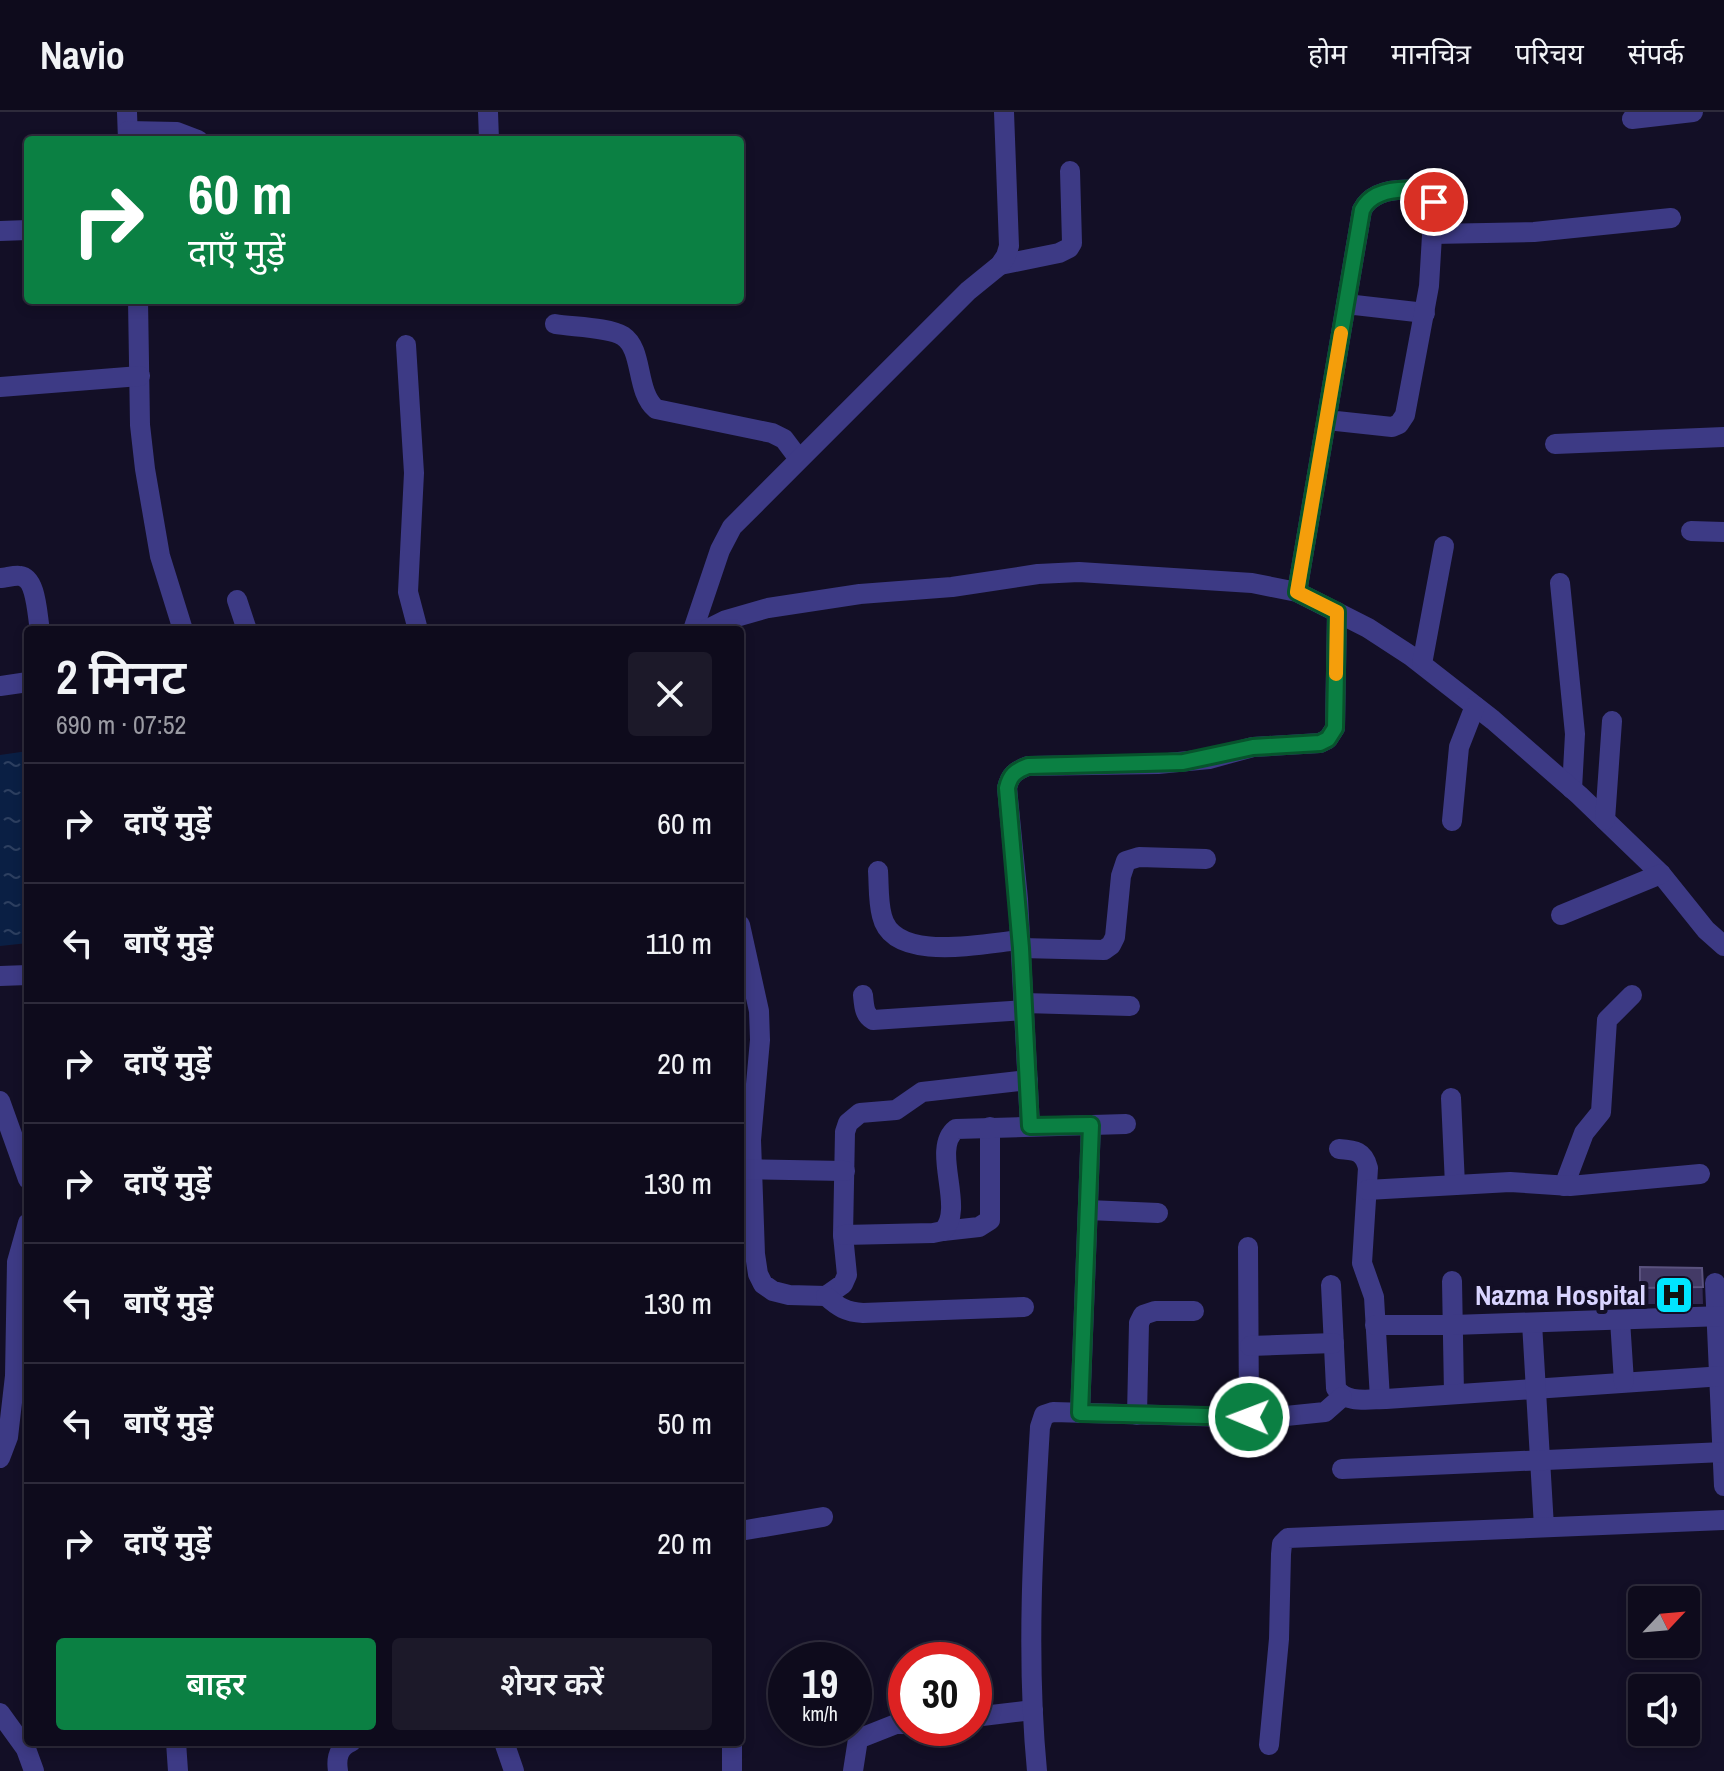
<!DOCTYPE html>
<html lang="hi">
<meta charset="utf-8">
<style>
:root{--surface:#0e0b1c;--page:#1c1929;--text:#f1f3f6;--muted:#9b9ba3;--line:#2e2b3b;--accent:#0b8043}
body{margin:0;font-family:"Archivo Narrow","Noto Sans Devanagari",sans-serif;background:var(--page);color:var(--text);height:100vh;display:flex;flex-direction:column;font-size:30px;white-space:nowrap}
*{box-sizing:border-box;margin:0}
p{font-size:26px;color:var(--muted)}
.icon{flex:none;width:44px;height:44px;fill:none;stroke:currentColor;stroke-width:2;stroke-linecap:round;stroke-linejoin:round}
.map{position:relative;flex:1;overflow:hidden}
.details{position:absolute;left:24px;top:514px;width:720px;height:1120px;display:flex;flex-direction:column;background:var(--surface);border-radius:8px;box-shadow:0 4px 12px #0003,0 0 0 2px var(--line)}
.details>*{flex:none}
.banner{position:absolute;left:24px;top:24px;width:720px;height:168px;border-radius:8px;box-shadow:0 4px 12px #0003,0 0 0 2px var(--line);background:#0b8043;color:#fff;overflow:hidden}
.needle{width:52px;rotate:64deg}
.buttons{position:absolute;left:1628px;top:1474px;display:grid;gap:16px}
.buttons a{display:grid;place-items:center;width:72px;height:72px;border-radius:8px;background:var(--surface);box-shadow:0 4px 12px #0003,0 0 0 2px var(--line);font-size:40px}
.speed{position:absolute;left:768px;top:1530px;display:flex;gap:16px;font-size:40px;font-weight:700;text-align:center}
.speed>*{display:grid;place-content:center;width:104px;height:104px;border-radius:50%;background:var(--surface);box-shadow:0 4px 12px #0003,0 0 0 2px var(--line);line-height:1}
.speed small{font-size:20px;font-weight:400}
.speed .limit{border:12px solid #d22;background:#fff;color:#111}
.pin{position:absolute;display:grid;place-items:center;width:68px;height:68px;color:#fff;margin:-34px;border:4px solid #fff;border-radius:50%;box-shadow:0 2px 8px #0007}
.me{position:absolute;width:88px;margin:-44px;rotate:271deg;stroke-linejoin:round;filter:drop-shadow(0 0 6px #0008)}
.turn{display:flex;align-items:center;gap:28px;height:168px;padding:0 32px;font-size:36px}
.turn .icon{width:104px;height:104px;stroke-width:2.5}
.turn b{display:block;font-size:56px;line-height:68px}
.round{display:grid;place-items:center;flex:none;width:84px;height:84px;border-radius:8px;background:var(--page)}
.head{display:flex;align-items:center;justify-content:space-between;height:136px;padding:0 32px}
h1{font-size:48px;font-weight:600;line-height:60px}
.action{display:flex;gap:16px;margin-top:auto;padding:16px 32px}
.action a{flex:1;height:92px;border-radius:8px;background:var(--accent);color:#fff;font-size:32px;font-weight:600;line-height:92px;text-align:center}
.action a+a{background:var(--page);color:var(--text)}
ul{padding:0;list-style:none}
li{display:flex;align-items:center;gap:24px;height:120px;padding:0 32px;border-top:2px solid var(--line)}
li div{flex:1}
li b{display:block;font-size:30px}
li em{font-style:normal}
header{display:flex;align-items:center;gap:48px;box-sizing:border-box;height:112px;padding:0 40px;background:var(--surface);border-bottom:2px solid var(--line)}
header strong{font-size:38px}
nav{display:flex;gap:44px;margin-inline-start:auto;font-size:28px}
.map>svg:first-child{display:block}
</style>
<header>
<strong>Navio</strong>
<nav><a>होम</a><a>मानचित्र</a><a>परिचय</a><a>संपर्क</a></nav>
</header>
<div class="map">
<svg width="1724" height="1659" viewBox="0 0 1724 1659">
<defs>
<pattern id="water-ripples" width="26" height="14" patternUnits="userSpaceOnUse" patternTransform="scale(2)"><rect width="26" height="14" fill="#0a1f44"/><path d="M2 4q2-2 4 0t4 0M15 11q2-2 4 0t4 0" fill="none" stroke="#2d3f60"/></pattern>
</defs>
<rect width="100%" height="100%" fill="#130f26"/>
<path fill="url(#water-ripples)" d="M28 639V831L0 834V643Z"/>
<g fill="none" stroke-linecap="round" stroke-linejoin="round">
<g stroke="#3d3a85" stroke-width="20">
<path d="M127 0 128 28"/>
<path d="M488 0 489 28"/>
<path d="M1632 7 1693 0"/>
<path d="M128 19 177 20 198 28"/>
<path d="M0 119 28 118"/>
<path d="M1432 122 1534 120 1671 106"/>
<path d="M1000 153 1059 141 1069 136 1072 131 1070 59"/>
<path d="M138 188 140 313 145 357 160 444 183 518"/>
<path d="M1346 192 1425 201"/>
<path d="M555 212C572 215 609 215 623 224 644 238 635 279 656 297L772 321 784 327 799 347"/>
<path d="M406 233 414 361 408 480 418 518"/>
<path d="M0 275 140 264"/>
<path d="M1555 332 1724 325"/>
<path d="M1691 419 1724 420"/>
<path d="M0 466C6 466 14 463 20 464 37 466 37 504 40 518"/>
<path d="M1560 471 1575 622 1572 677"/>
<path d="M1297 480 1362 98C1373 76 1405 76 1428 79L1434 90 1429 174 1405 303 1399 312 1392 315 1327 308"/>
<path d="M237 488 247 518"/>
<path d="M693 518 720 438 732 415 968 179 1000 153 1006 144 1009 134 1004 0"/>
<path d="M706 518 726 508 768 496 860 482 952 475 1038 462 1079 460 1252 471 1297 480 1368 516 1411 544 1493 608 1579 683 1661 762 1706 818 1724 834"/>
<path d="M1422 552 1444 434"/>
<path d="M0 574 28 570"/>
<path d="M1605 708 1612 609"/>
<path d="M1452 709 1459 635 1475 594"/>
<path d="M878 759C879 773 878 790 882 804 893 852 985 831 1020 828"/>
<path d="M1561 803 1661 762"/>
<path d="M740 813 759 899 760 928 751 1028 755 1142 758 1162 763 1172 773 1179 789 1183 826 1184 843 1172 847 1163 843 1123 845 1020 848 1011 860 1001 896 998 922 980 1028 968"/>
<path d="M1021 836 1104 838 1111 833 1115 825 1121 764 1126 749 1139 745 1206 747"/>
<path d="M0 864 28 863"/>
<path d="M863 883C864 893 864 903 873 908L1025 898"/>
<path d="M1024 891 1130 894"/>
<path d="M1451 986 1455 1073"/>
<path d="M0 989 28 1067"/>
<path d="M1030 1014 1018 787 1007 676C1010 663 1015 659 1028 654L1158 652 1209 647 1253 635 1320 631 1328 627 1335 616 1337 500"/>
<path d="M1339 1037C1355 1038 1364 1039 1368 1056L1362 1151 1374 1185 1380 1287"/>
<path d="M741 1057 845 1059"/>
<path d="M1564 1074 1584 1021 1601 1000 1607 908 1632 883"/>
<path d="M1367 1078 1510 1070 1570 1074 1700 1062"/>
<path d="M1088 1098 1158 1101"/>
<path d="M943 1119 979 1115 990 1108V1015"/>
<path d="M843 1123 933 1121 943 1119C966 1096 930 1037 956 1017L1126 1012"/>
<path d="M1248 1135 1249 1305"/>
<path d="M1452 1169 1454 1282"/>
<path d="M1715 1171 1724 1374"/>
<path d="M1331 1173 1336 1276C1345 1292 1369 1287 1386 1287L1724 1264"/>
<path d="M826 1184C838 1195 846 1200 863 1201L1024 1195"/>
<path d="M1620 1208 1624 1270"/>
<path d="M1532 1211 1544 1415"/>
<path d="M1375 1213H1453L1724 1204"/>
<path d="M1250 1234 1334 1231"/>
<path d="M1080 1301 1091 1013"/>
<path d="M1137 1303 1139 1211 1143 1203 1155 1199H1194"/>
<path d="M0 1346 8 1325 15 1264 17 1150 28 1111"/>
<path d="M1342 1357 1724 1340"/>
<path d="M740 1419 823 1405"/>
<path d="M0 1601 26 1637 34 1659"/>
<path d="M974 1605 1033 1598"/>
<path d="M176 1630 178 1659"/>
<path d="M504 1630 514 1659"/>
<path d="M1269 1633 1279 1527 1281 1442 1282 1432 1288 1426 1724 1408"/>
<path d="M338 1659C336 1646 338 1636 351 1630"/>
<path d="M732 1659V1630"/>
<path d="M853 1659 858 1627 896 1612H906"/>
<path d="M1037 1659C1026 1545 1033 1430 1040 1315L1044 1303 1053 1300 1266 1306 1325 1300 1342 1285"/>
</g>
</g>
<path fill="#312854" d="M1640 1155 1702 1156 1703 1192H1640Z"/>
<path fill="#433a66" stroke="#5a527e" stroke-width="2" d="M1640 1155 1702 1156 1703 1175 1640 1176Z"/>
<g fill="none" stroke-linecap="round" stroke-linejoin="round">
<defs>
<path id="route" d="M1249 1305 1080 1301 1091 1013 1030 1014 1021 836 1007 676C1010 663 1015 659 1028 654L1183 650 1253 635 1320 631 1328 627 1335 616 1337 500 1297 480 1362 98C1373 76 1405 76 1428 79L1434 90"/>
</defs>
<use href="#route" stroke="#07532c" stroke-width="20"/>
<use href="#route" stroke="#0b8043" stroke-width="14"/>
<path stroke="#f59e0b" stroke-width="14" d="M1336 562 1337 500 1297 480 1341 221"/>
</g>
<defs>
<symbol id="hospital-square" viewBox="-11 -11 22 22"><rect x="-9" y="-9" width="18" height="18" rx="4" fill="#00e5ff" stroke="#130f26"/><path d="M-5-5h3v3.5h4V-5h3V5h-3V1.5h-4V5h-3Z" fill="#111"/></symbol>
</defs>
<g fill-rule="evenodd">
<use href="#hospital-square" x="1652" y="1161" width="44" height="44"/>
</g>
<g text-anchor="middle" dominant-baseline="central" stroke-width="8" stroke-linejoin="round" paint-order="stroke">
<g font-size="28" font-weight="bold" fill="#d9d4ff" stroke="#130f26" text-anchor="end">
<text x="1646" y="1183">Nazma Hospital</text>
</g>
</g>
</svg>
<div class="buttons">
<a><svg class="needle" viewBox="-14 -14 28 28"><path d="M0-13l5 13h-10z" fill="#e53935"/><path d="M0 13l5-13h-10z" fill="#9b9ba3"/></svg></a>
<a><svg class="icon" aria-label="sound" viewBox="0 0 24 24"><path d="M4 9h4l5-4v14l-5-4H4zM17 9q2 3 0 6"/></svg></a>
</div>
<div class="speed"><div>19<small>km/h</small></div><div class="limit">30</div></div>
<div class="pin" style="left:1434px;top:90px;background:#d93025"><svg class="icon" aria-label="arrive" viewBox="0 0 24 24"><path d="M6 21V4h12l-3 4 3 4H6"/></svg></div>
<svg class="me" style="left:1249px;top:1305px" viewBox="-20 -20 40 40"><circle r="17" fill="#0b8043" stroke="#fff" stroke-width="3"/><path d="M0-11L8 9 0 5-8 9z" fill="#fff"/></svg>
<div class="banner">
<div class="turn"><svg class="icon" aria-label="right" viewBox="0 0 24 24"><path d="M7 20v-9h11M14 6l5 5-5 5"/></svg><div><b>60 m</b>दाएँ मुड़ें</div></div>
</div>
<section class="details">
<div class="head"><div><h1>2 मिनट</h1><p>690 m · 07:52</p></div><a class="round"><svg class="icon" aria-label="close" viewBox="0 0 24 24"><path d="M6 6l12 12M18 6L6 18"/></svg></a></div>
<ul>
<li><svg class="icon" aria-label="right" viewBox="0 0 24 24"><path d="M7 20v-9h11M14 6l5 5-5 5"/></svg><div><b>दाएँ मुड़ें</b></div><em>60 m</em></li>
<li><svg class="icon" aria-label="left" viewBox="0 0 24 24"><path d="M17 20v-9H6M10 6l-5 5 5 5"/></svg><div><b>बाएँ मुड़ें</b></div><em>110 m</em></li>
<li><svg class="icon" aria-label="right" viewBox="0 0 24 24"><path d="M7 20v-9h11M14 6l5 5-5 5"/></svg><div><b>दाएँ मुड़ें</b></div><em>20 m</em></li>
<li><svg class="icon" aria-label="right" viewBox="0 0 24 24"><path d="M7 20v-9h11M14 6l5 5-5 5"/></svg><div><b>दाएँ मुड़ें</b></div><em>130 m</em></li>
<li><svg class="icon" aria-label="left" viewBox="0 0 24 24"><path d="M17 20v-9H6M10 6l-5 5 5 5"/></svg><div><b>बाएँ मुड़ें</b></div><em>130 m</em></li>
<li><svg class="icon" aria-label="left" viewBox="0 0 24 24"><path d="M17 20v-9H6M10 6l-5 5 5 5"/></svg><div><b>बाएँ मुड़ें</b></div><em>50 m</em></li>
<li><svg class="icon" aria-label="right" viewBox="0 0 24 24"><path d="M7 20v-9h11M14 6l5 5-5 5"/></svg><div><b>दाएँ मुड़ें</b></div><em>20 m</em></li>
</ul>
<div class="action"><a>बाहर</a><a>शेयर करें</a></div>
</section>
</div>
